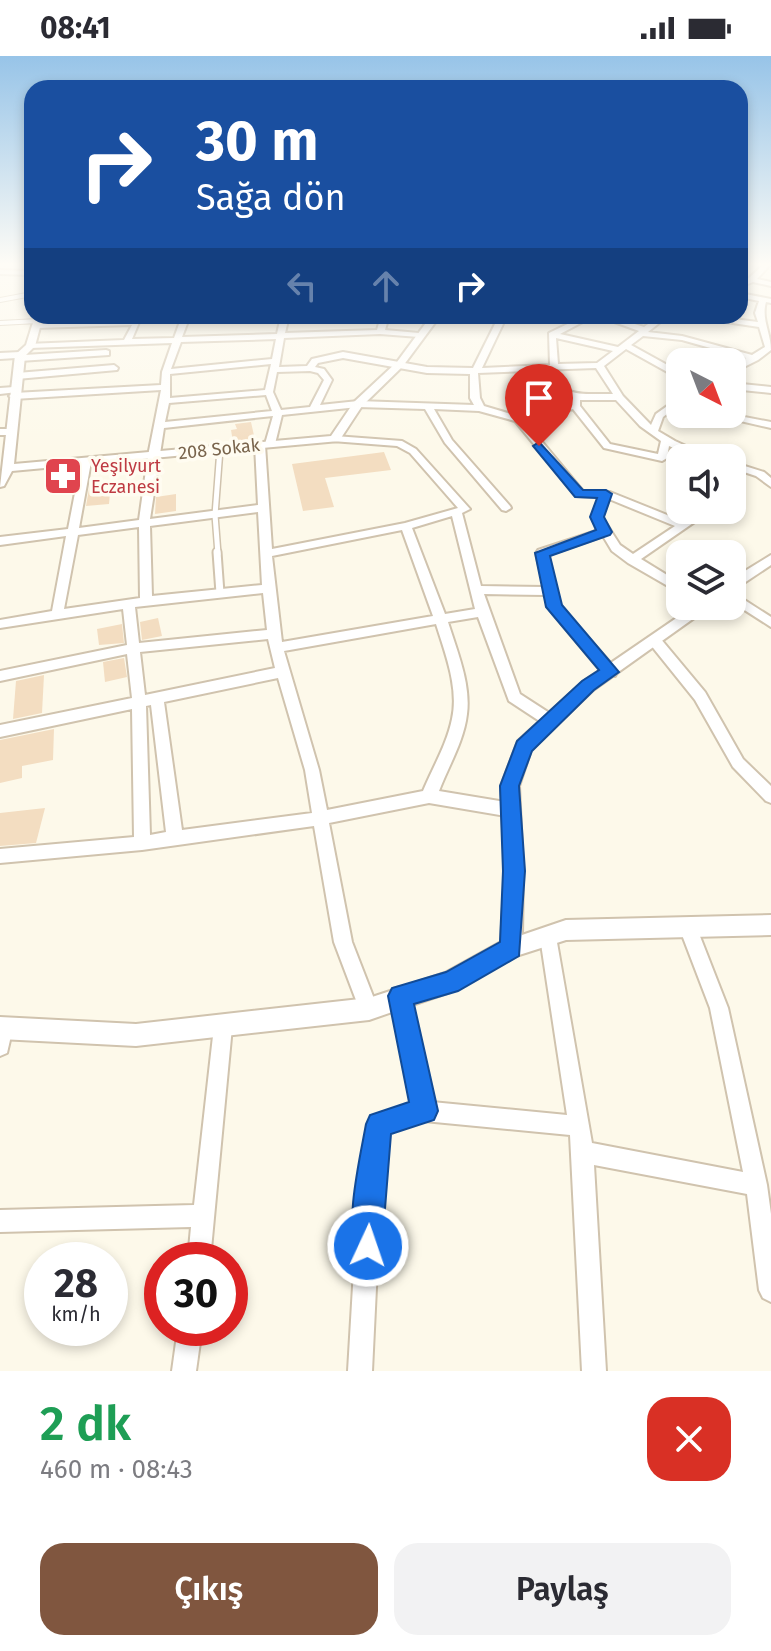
<!DOCTYPE html>
<html lang="tr">
<meta charset="utf-8">
<style>
:root{--surface:#fff;--page:#f2f2f3;--text:#2b2b33;--muted:#7c7c81;--accent:#80563f}
body{margin:0;font-family:"Fira Sans",sans-serif;background:var(--page);color:var(--text);height:100vh;display:flex;flex-direction:column;font-size:30px;white-space:nowrap}
*{box-sizing:border-box;margin:0}
p{font-size:26px;color:var(--muted)}
.icon{flex:none;width:44px;height:44px;fill:none;stroke:currentColor;stroke-width:2;stroke-linecap:round;stroke-linejoin:round}
.map{position:relative;height:1315px;overflow:hidden}
.panel{display:flex;flex-direction:column;background:var(--surface);flex:1}
.panel>*{flex:none}
.top-card{position:absolute;left:24px;top:24px;width:724px;height:244px;border-radius:24px;box-shadow:0 4px 12px #0003;background:#1a4fa0;color:#fff;overflow:hidden}
.needle{width:52px;rotate:138deg}
.controls{position:absolute;left:666px;top:292px;display:grid;gap:16px}
.controls a{display:grid;place-items:center;width:80px;height:80px;border-radius:16px;background:var(--surface);box-shadow:0 4px 12px #0003;font-size:40px}
.speed{position:absolute;left:24px;top:1186px;display:flex;gap:16px;font-size:40px;font-weight:700;text-align:center}
.speed>*{display:grid;place-content:center;width:104px;height:104px;border-radius:50%;background:var(--surface);box-shadow:0 4px 12px #0003;line-height:1}
.speed small{font-size:20px;font-weight:400}
.speed .limit{border:12px solid #d22;background:#fff;color:#111}
.pin{position:absolute;display:grid;place-items:center;width:68px;height:68px;color:#fff;margin:-82px -34px;border-radius:50% 50% 50% 0;rotate:-45deg;box-shadow:0 0 8px #0007}
.pin .icon{rotate:45deg}
.me{position:absolute;width:88px;margin:-44px;rotate:3deg;stroke-linejoin:round;filter:drop-shadow(0 0 6px #0008)}
.turn{display:flex;align-items:center;gap:28px;height:168px;padding:0 40px;font-size:36px}
.turn .icon{width:104px;height:104px;stroke-width:2.5}
.turn b{display:block;font-size:56px;line-height:68px}
.lanes{display:flex;align-items:center;height:76px;padding:0 40px;background:#0003;justify-content:center;gap:40px;direction:ltr}
.lanes .off{opacity:.35}
.round{display:grid;place-items:center;flex:none;width:84px;height:84px;border-radius:24px;background:var(--page)}
.headline{display:flex;align-items:center;justify-content:space-between;height:136px;padding:0 40px}
h1{font-size:48px;font-weight:600;line-height:60px;color:#1e9e55}
.action{display:flex;gap:16px;margin-top:auto;padding:16px 40px}
.action a{flex:1;height:92px;border-radius:24px;background:var(--accent);color:#fff;font-size:32px;font-weight:600;line-height:92px;text-align:center}
.action a+a{background:var(--page);color:var(--text)}
.status{display:flex;justify-content:space-between;align-items:center;height:56px;padding:0 40px;background:var(--surface);direction:ltr}
.status svg{height:22px;fill:currentColor}
.map>svg:first-child{display:block}
</style>
<div class="status"><b>08:41</b><svg viewBox="0 0 49 12"><path d="M0 12V9h3v3zM5 12V6h3v6zM10 12V3h3v9zM15 12V0h3v12zM26 1h20v11H26zM47 4h2v5h-2z"/></svg></div>
<div class="map">
<svg width="771" height="1315" viewBox="0 0 771 1315">
<rect width="100%" height="100%" fill="#fdf9ea"/>
<g fill="#f3ddc1">
<path d="M251 366 255 384 233 386 231 374 237 373 235 368Z"/>
<path d="M384 396 391 414 325 422 334 451 303 455 292 408Z"/>
<path d="M111 425 109 448 86 450 90 427Z"/>
<path d="M176 438V455L155 458 156 441Z"/>
<path d="M158 562 162 580 142 584 140 566Z"/>
<path d="M122 568 124 587 99 589 97 573Z"/>
<path d="M124 602 127 621 105 626 103 606Z"/>
<path d="M44 619 42 657 13 663 16 625Z"/>
<path d="M54 673 53 704 22 710V722L0 727V684Z"/>
<path d="M45 752 36 787 0 790V757Z"/>
</g>
<g fill="none" stroke-linecap="round" stroke-linejoin="round">
<defs>
<g id="service-far2">
<path d="M0 244 32 238"/>
<path d="M0 267 38 265"/>
</g>
<path id="service-far1" d="M218 498 215 459 220 393"/>
<path id="service" d="M217 496 220 537"/>
<g id="minor">
<path d="M763 209H770L757 223 771 226V230L753 226 740 231V226L749 222Z"/>
<path d="M740 237 771 243V247L766 246C761 263 771 277 771 294L758 304 732 317V310L746 302 682 284 643 280 631 289 680 316V323L626 293 604 310 623 340 651 369 656 358 680 341V348L663 361 658 375 675 385 712 402H697L669 390 667 402 662 405 604 392 573 353 524 364 583 435 610 436 682 465 687 461 691 454H701L696 465 641 503 680 527V537L628 507 612 495 603 480 548 499 560 550 615 612 617 616 615 620H605L550 554 545 539 484 538 520 638 554 660 556 664 554 668H544L509 645 478 561 448 566C457 595 471 628 467 658 464 685 448 711 439 735L511 747 516 749 519 754 516 759 511 761 429 747 329 767 352 886 378 953 376 960 369 962 362 960 334 886 314 770 142 794 0 807V793L134 781 132 653 0 681V669L132 642 127 598 0 625V615L127 589 123 553 0 572V564L52 555 66 480 0 489V481L68 473 81 406 86 403 91 406 79 472 139 464 148 400 161 334 14 343 9 340 14 337 161 329 162 316 172 287 30 292H27V288L124 284 132 269 36 272H33V268L140 264 132 283 174 282 182 260H190L182 281 277 278 281 260H289L285 277 377 274 381 260H389L385 274 419 277 423 279 419 281 380 278 284 282 279 311 307 310 312 303 343 296 427 311 473 312 495 268 493 260H501L503 268 482 312 550 309 549 277 584 260H594L560 278 618 291 639 275 598 260H610L644 271 659 260H668L648 276 682 280 752 299 765 291 759 271 686 260H709L758 266 755 257 759 245 740 241ZM556 282 613 295 597 307 558 308ZM276 283 272 303 171 313 181 286ZM343 302 427 317 470 318V342L474 349 358 345 320 349 332 324 324 313 315 311 318 307ZM271 308 265 334 170 342V318ZM596 312 613 338C573 338 570 341 539 314ZM310 315 318 317 324 324 310 351 281 354 273 336 277 316ZM529 315 554 337 570 342V348L518 360 484 350 480 342 478 317ZM266 339 272 355 165 366 169 347ZM580 344H616L640 370 661 385 658 398 610 388 580 350ZM358 351 425 353 445 387 502 454 506 455 511 452 510 450 452 384 434 353 479 355 515 365 576 440 599 441 592 461 599 474 538 494 536 497 544 531 481 530 462 457 470 453 416 393 402 385 335 380 330 383 332 385 397 390 410 397 458 452 405 467 272 493 265 389 260 386 255 389 258 449 150 463 164 372 273 360 265 388 270 391 275 388 282 359ZM609 443 675 470 633 498 620 489 602 461ZM258 456 262 529 152 540 150 470ZM452 460 475 553 445 558 412 472ZM139 471 140 542 64 553 78 479ZM402 474 433 560 282 586 272 500ZM263 537 267 574 139 587 135 551ZM436 568C445 597 459 632 452 663 447 688 433 711 423 735L327 754 319 714 284 595ZM268 583 275 612 145 639 140 596ZM278 622 305 714 312 757 182 774 164 646ZM151 649 166 776 150 779 146 650Z"/>
<path d="M106 294 109 295V299L20 305 16 302 0 303V297L20 296 24 299Z"/>
<path d="M114 309 118 312 117 314 17 323 13 320 17 317Z"/>
<path d="M732 327 771 331V337L732 333Z"/>
<path d="M14 331 17 332V336L0 338V332Z"/>
<path d="M710 358H729L771 366V372Z"/>
<path d="M0 373H9L14 376 9 379H0Z"/>
<path d="M732 406 764 416 771 422V431L756 420 732 412Z"/>
<path d="M732 536 771 561V571L732 546Z"/>
<path d="M655 580 660 582 705 636 743 703 771 730V747L766 745 733 711 695 644 650 588 649 585 650 582Z"/>
<path d="M688 863 694 865 728 952 767 1129 771 1158V1246L763 1242 759 1234 747 1138 594 1109 606 1315H582L570 1079 424 1065 388 1076 381 1128 372 1315H348L359 1128 369 1068 372 1061 413 1048 391 940 393 933 400 931 407 933 409 940 432 1046 567 1059 540 881 543 875 549 872 555 875 592 1087 743 1116 710 952 679 871 682 865Z"/>
<path d="M4 962 11 964 13 971 7 997 0 1000V963Z"/>
<path d="M223 962 230 964 232 971 210 1204H188L191 1171 0 1176V1154L194 1149 214 971 216 964Z"/>
<path d="M178 1272H202L196 1315H172Z"/>
</g>
<g id="tertiary">
<path d="M0 214 32 215V219L0 218Z"/>
<path d="M35 260H43L35 290 25 300 14 408 331 380 354 346 397 306 431 260H440L403 310 362 350 339 385 12 415 4 430 0 431 15 299 26 289Z"/>
<path d="M771 499V509L732 535V523Z"/>
<path d="M694 550H711L593 634 531 694 519 730 523 815 522 879 566 864 771 859V879L566 884 516 900 450 936 369 964 136 990 0 983V961L136 968 369 942 445 917 501 886 505 815 501 730 518 685 583 626Z"/>
</g>
</defs>
<use href="#service-far2" stroke="#d0c3ae" stroke-width="6"/>
<use href="#service-far1" stroke="#d0c3ae" stroke-width="8"/>
<use href="#service" stroke="#d0c3ae" stroke-width="11"/>
<use href="#minor" stroke="#d0c3ae" stroke-width="4"/>
<use href="#tertiary" stroke="#d0c3ae" stroke-width="4"/>
<use href="#service-far2" stroke="#fff" stroke-width="4"/>
<use href="#service-far1" stroke="#fff" stroke-width="5"/>
<use href="#service" stroke="#fff" stroke-width="7"/>
<use href="#minor" fill="#fff" fill-rule="evenodd"/>
<use href="#tertiary" fill="#fff" fill-rule="evenodd"/>
</g>
<linearGradient id="sky" x2="0" y2="1"><stop stop-color="#97c4e8"/><stop offset="0.53" stop-color="#fefcf6"/><stop offset="1" stop-color="#fefcf6" stop-opacity="0"/></linearGradient>
<rect width="771" height="393" fill="url(#sky)"/>
<path fill="#1a73e8" stroke="#114b97" stroke-width="2" d="M539 386 583 434H606L612 438 604 461 612 476 610 479 550 500 562 549 619 616 594 634 532 695 519 730 525 815 519 900 458 935 414 948 438 1055 434 1064 391 1078 382 1190 378 1200 368 1204 357 1200C344 1168 360 1102 366 1068L370 1059 409 1046 388 940 392 932 446 916 500 886 503 815 500 730 517 685 582 625 599 614 546 551 535 497 596 474 590 461 597 442 575 441 533 390Z"/>
<defs>
<symbol id="pharmacy-square" viewBox="-11 -11 22 22"><rect x="-9" y="-9" width="18" height="18" rx="4" fill="#e0444e" stroke="#fffcf1"/><path d="M-2-6h4v4h4v4h-4v4h-4v-4h-4v-4h4Z" fill="#fff"/></symbol>
</defs>
<g fill-rule="evenodd">
<use href="#pharmacy-square" x="41" y="398" width="44" height="44"/>
</g>
<g text-anchor="middle" dominant-baseline="central" stroke-width="7" stroke-linejoin="round" paint-order="stroke">
<g font-size="18" fill="#79644c" stroke="#fffcf1">
<text transform="translate(219 393) rotate(-6)">208 Sokak</text>
</g>
<g font-size="18" fill="#be3a42" stroke="#fffcf1" text-anchor="start">
<text x="91" y="410">Yeşilyurt<tspan x="91" dy="21">Eczanesi</tspan></text>
</g>
</g>
</svg>
<div class="controls">
<a><svg class="needle" viewBox="-14 -14 28 28"><path d="M0-13l5 13h-10z" fill="#e53935"/><path d="M0 13l5-13h-10z" fill="#7c7c81"/></svg></a>
<a><svg class="icon" aria-label="sound" viewBox="0 0 24 24"><path d="M4 9h4l5-4v14l-5-4H4zM17 9q2 3 0 6"/></svg></a>
<a><svg class="icon" aria-label="layers" viewBox="0 0 24 24"><path d="M12 4l9 5-9 5-9-5zM3 14l9 5 9-5"/></svg></a>
</div>
<div class="speed"><div>28<small>km/h</small></div><div class="limit">30</div></div>
<div class="pin" style="left:539px;top:390px;background:#d93025"><svg class="icon" aria-label="arrive" viewBox="0 0 24 24"><path d="M6 21V4h12l-3 4 3 4H6"/></svg></div>
<svg class="me" style="left:368px;top:1190px" viewBox="-20 -20 40 40"><circle r="17" fill="#1a73e8" stroke="#fff" stroke-width="3"/><path d="M0-11L8 9 0 5-8 9z" fill="#fff"/></svg>
<div class="top-card">
<div class="turn"><svg class="icon" aria-label="right" viewBox="0 0 24 24"><path d="M7 20v-9h11M14 6l5 5-5 5"/></svg><div><b>30 m</b>Sağa dön</div></div>
<div class="lanes"><svg class="icon off" aria-label="left" viewBox="0 0 24 24"><path d="M17 20v-9H6M10 6l-5 5 5 5"/></svg><svg class="icon off" aria-label="ahead" viewBox="0 0 24 24"><path d="M12 20V5M6 11l6-6 6 6"/></svg><svg class="icon" aria-label="right" viewBox="0 0 24 24"><path d="M7 20v-9h11M14 6l5 5-5 5"/></svg></div>
</div>
</div>
<section class="panel">
<div class="headline"><div><h1>2 dk</h1><p>460 m · 08:43</p></div><a class="round" style="background:#d93025;color:#fff"><svg class="icon" aria-label="close" viewBox="0 0 24 24"><path d="M6 6l12 12M18 6L6 18"/></svg></a></div>
<div class="action"><a>Çıkış</a><a>Paylaş</a></div>
</section>
